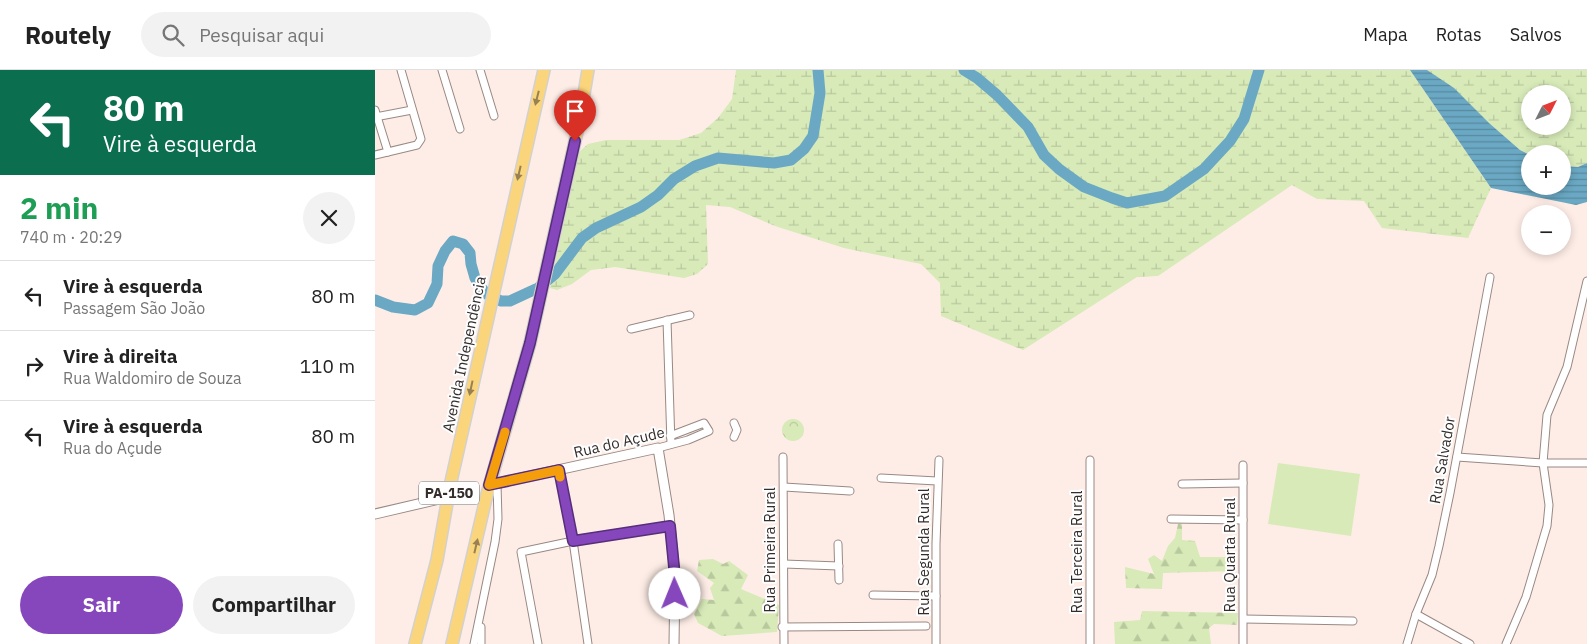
<!DOCTYPE html>
<html lang="pt">
<meta charset="utf-8">
<style>
:root{--surface:#fff;--page:#f2f2f2;--text:#222;--muted:#767676;--line:#e0e0e0;--accent:#8647bc}
body{margin:0;font-family:"IBM Plex Sans",sans-serif;background:var(--page);color:var(--text);height:100vh;display:flex;flex-direction:column;font-size:19px;white-space:nowrap}
*{box-sizing:border-box;margin:0}
p{font-size:16px;color:var(--muted)}
.icon{flex:none;width:28px;height:28px;fill:none;stroke:currentColor;stroke-width:2;stroke-linecap:round;stroke-linejoin:round}
.map{position:relative;flex:1;overflow:hidden}
.sheet{display:flex;flex-direction:column;background:var(--surface);width:375px}
.sheet>*{flex:none}
.top-card{background:#0b6e4f;color:#fff;overflow:hidden}
.needle{width:32px;rotate:48deg}
.fabs{position:absolute;left:1146px;top:15px;display:grid;gap:10px}
.fabs a{display:grid;place-items:center;width:50px;height:50px;border-radius:50%;background:var(--surface);box-shadow:0 2px 8px #0003;font-size:25px}
.pin{position:absolute;display:grid;place-items:center;width:42px;height:42px;color:#fff;margin:-51px -21px;border-radius:50% 50% 50% 0;rotate:-45deg;box-shadow:0 0 5px #0007}
.pin .icon{rotate:45deg}
.me{position:absolute;width:55px;margin:-28px;rotate:359deg;stroke-linejoin:round;filter:drop-shadow(0 0 4px #0008)}
.turn{display:flex;align-items:center;gap:18px;height:105px;padding:0 20px;font-size:22px}
.turn .icon{width:65px;height:65px;stroke-width:2.5}
.turn b{display:block;font-size:35px;line-height:42px}
.round{display:grid;place-items:center;flex:none;width:52px;height:52px;border-radius:26px;background:var(--page)}
.head{display:flex;align-items:center;justify-content:space-between;height:85px;padding:0 20px}
h1{font-size:30px;font-weight:800;line-height:38px;color:#1e9e55}
.action{display:flex;gap:10px;margin-top:auto;padding:10px 20px}
.action a{flex:1;height:58px;border-radius:30px;background:var(--accent);color:#fff;font-size:20px;font-weight:800;line-height:58px;text-align:center}
.action a+a{background:var(--page);color:var(--text)}
ul{padding:0;list-style:none}
li{display:flex;align-items:center;gap:15px;height:70px;padding:0 20px;border-top:1px solid var(--line)}
li div{flex:1}
li b{display:block;font-size:19px}
li em{font-style:normal}
header{display:flex;align-items:center;gap:30px;box-sizing:border-box;height:70px;padding:0 25px;background:var(--surface);border-bottom:1px solid var(--line)}
header strong{font-size:24px}
nav{display:flex;gap:28px;margin-inline-start:auto;font-size:18px}
.search{width:350px;height:45px;background:var(--page);display:flex;align-items:center;gap:12px;box-sizing:border-box;padding:0 18px;border-radius:28px;color:var(--muted);font-size:19px}
main{display:flex;flex:1;min-height:0}
.map>svg:first-child{display:block}
</style>
<header>
<strong>Routely</strong>
<div class="search"><svg class="icon" aria-label="search" viewBox="0 0 24 24"><circle cx="10" cy="10" r="6"/><path d="M15 15l6 6"/></svg>Pesquisar aqui</div>
<nav><a>Mapa</a><a>Rotas</a><a>Salvos</a></nav>
</header>
<main>
<section class="sheet">
<div class="top-card">
<div class="turn"><svg class="icon" aria-label="left" viewBox="0 0 24 24"><path d="M17 20v-9H6M10 6l-5 5 5 5"/></svg><div><b>80 m</b>Vire à esquerda</div></div>
</div>
<div class="head"><div><h1>2 min</h1><p>740 m · 20:29</p></div><a class="round"><svg class="icon" aria-label="close" viewBox="0 0 24 24"><path d="M6 6l12 12M18 6L6 18"/></svg></a></div>
<ul>
<li><svg class="icon" aria-label="left" viewBox="0 0 24 24"><path d="M17 20v-9H6M10 6l-5 5 5 5"/></svg><div><b>Vire à esquerda</b><p>Passagem São João</p></div><em>80 m</em></li>
<li><svg class="icon" aria-label="right" viewBox="0 0 24 24"><path d="M7 20v-9h11M14 6l5 5-5 5"/></svg><div><b>Vire à direita</b><p>Rua Waldomiro de Souza</p></div><em>110 m</em></li>
<li><svg class="icon" aria-label="left" viewBox="0 0 24 24"><path d="M17 20v-9H6M10 6l-5 5 5 5"/></svg><div><b>Vire à esquerda</b><p>Rua do Açude</p></div><em>80 m</em></li>
</ul>
<div class="action"><a>Sair</a><a>Compartilhar</a></div>
</section>
<div class="map">
<svg width="1212" height="574" viewBox="0 0 1212 574">
<defs>
<pattern id="forest-firs" width="22" height="20" patternUnits="userSpaceOnUse" patternTransform="scale(1.25)"><rect width="22" height="20" fill="#d7eab8"/><path d="M5 1l3.5 6h-7zM16 11l3.5 6h-7z" fill="#b9c99e"/></pattern>
<pattern id="wetland-marsh" width="20" height="14" patternUnits="userSpaceOnUse" patternTransform="scale(1.25)"><rect width="20" height="14" fill="#d7eab8"/><path d="M1 5h8M5 5V1M11 12h8M15 12V8" fill="none" stroke="#b9c99e"/></pattern>
<pattern id="park-crowns" width="20" height="18" patternUnits="userSpaceOnUse" patternTransform="scale(1.25)"><rect width="20" height="18" fill="#d7eab8"/><path d="M2 6a3 3 0 1 1 6 0M12 15a3 3 0 1 1 6 0" fill="none" stroke="#b9c99e"/></pattern>
<pattern id="water-rules" width="6" height="5" patternUnits="userSpaceOnUse" patternTransform="scale(1.25)"><rect width="6" height="5" fill="#6aa8c3"/><path d="M0 2.5h6" fill="none" stroke="#58899f"/></pattern>
</defs>
<rect width="100%" height="100%" fill="#feede6"/>
<path fill="#d7eab8" d="M903 393 985 404 976 466 893 454Z"/>
<g fill="url(#forest-firs)">
<path d="M807 453V470L820 471 825 487H861L860 501 788 503 787 519 751 518 750 497 779 504 773 489 779 485 787 491 793 476 800 468 803 454Z"/>
<path d="M338 489 348 494 354 491 373 505 366 519 404 535 402 562 347 566 323 553 319 544 327 529 339 530 335 518 339 513 322 501 324 490Z"/>
<path d="M767 541 863 543 862 555 839 554 834 558 836 574H740L739 552 765 550Z"/>
</g>
<g fill="url(#wetland-marsh)" fill-rule="evenodd">
<path d="M361 0H1035L1116 118 1093 168 1007 158 989 131 942 129 917 115 783 206 762 207 648 280 566 246 565 213 546 194 469 178 400 156 355 137 331 135 333 194 322 204 309 208 240 197 216 200 197 214 182 220 175 218 203 83 213 74 231 70H304L326 63 343 48 357 29Z"/>
<path d="M1052 0H1212V93L1203 97 1188 96V84H1155V85L1145 80ZM1155 24H1188V56H1155Z"/>
</g>
<circle fill="url(#park-crowns)" cx="418" cy="360" r="11"/>
<path fill="url(#water-rules)" d="M1035 0H1052L1079 18 1114 53 1145 80 1155 85V116H1188V96L1203 97 1212 93V132L1201 135 1116 118Z"/>
<g fill="none" stroke-linecap="round" stroke-linejoin="round">
<g stroke="#6aa8c3" stroke-width="11">
<path d="M589 0 602 8 622 25 653 57 669 85 684 99 709 117 737 128 752 133 790 126 829 99 855 71 869 49 884 0"/>
<path d="M0 230 18 237 40 240 53 233 62 214 63 196 70 181 78 171 88 174 95 183 96 194 100 208 108 220 113 225 126 231H135L163 218 180 204 207 168 221 158 266 137 283 125 299 109 320 96 343 88 399 93 416 90 429 79 438 66 445 23 443 0"/>
</g>
<defs>
<g id="minor">
<path d="M67 0 85 59"/>
<path d="M105 0 119 46"/>
<path d="M0 40 13 82"/>
<path d="M0 47 37 40"/>
<path d="M0 85 42 75 46 69 26 0"/>
<path d="M292 250 296 374"/>
<path d="M256 259 315 245"/>
<path d="M359 367 362 360 359 353"/>
<path d="M283 378 313 370 334 361 329 353 295 366"/>
<path d="M408 387 409 574"/>
<path d="M1082 387 1168 393H1212"/>
<path d="M868 395V574"/>
<path d="M184 400 198 471 213 574"/>
<path d="M506 408 562 411"/>
<path d="M807 414 868 413"/>
<path d="M409 417 475 421"/>
<path d="M796 449 868 450"/>
<path d="M463 474 464 510"/>
<path d="M409 494 464 496"/>
<path d="M498 525 561 526"/>
<path d="M1041 544 1095 574"/>
<path d="M869 549 978 551"/>
<path d="M106 557V574"/>
<path d="M407 557 551 556"/>
<path d="M99 574 120 472 123 449 122 414"/>
<path d="M163 574 146 482 198 471 295 456"/>
<path d="M561 574V474L564 390"/>
<path d="M715 574V390"/>
<path d="M1032 574 1041 544 1057 505 1064 476 1075 423 1115 207"/>
<path d="M1131 574 1151 527 1172 456 1174 435 1168 393 1172 345 1192 297 1212 211"/>
</g>
<g id="tertiary">
<path d="M114 415 283 378 294 445 300 507 299 574"/>
<path d="M0 444 73 427"/>
</g>
<g id="primary">
<path d="M40 574 62 490 75 416 169 0"/>
<path d="M77 574 112 424 155 273 204 53 213 0"/>
</g>
</defs>
<use href="#minor" stroke="#998983" stroke-width="9"/>
<use href="#tertiary" stroke="#998983" stroke-width="11"/>
<use href="#primary" stroke="#d2d1d0" stroke-width="14"/>
<use href="#minor" stroke="#fff" stroke-width="7"/>
<use href="#tertiary" stroke="#fff" stroke-width="9"/>
<use href="#primary" stroke="#fbd57b" stroke-width="11"/>
</g>
<defs><path id="oneway-solid" d="M-6-.8H1V-3.2L6.5 0L1 3.2V.8H-6Z" transform="scale(1.25)"/></defs>
<g fill="#988153">
<use href="#oneway-solid" transform="translate(162 28) rotate(104)"/>
<use href="#oneway-solid" transform="translate(144 103) rotate(103)"/>
<use href="#oneway-solid" transform="translate(96 318) rotate(102)"/>
<use href="#oneway-solid" transform="translate(101 476) rotate(-77)"/>
</g>
<g fill="none" stroke-linecap="round" stroke-linejoin="round">
<defs>
<path id="route" d="M200 71 155 273 114 415 184 400 198 471 295 456 300 507V524"/>
</defs>
<use href="#route" stroke="#572e7a" stroke-width="12"/>
<use href="#route" stroke="#8647bc" stroke-width="9"/>
<path stroke="#f59e0b" stroke-width="9" d="M130 362 114 415 184 400 185 407"/>
</g>
<g text-anchor="middle" dominant-baseline="central" stroke-width="4" stroke-linejoin="round" paint-order="stroke">
<rect fill="#fefefe" stroke="#716c6a" stroke-width="1" x="44" y="411.5" width="60" height="23" rx="4"/>
<g font-size="14" font-weight="bold" fill="#342d2b">
<text x="74" y="423">PA-150</text>
</g>
<g font-size="15" fill="#342d2b" stroke="#fefefe">
<text transform="translate(89 284) rotate(-78)">Avenida Independência</text>
<text transform="translate(244 372) rotate(-13)">Rua do Açude</text>
<text transform="translate(1067 390) rotate(-80)">Rua Salvador</text>
<text transform="translate(394 480) rotate(-90)">Rua Primeira Rural</text>
<text transform="translate(548 482) rotate(-90)">Rua Segunda Rural</text>
<text transform="translate(701 482) rotate(-90)">Rua Terceira Rural</text>
<text transform="translate(854 485) rotate(-90)">Rua Quarta Rural</text>
</g>
</g>
</svg>
<div class="fabs">
<a><svg class="needle" viewBox="-14 -14 28 28"><path d="M0-13l5 13h-10z" fill="#e53935"/><path d="M0 13l5-13h-10z" fill="#767676"/></svg></a>
<a>+</a>
<a>−</a>
</div>
<div class="pin" style="left:200px;top:71px;background:#d93025"><svg class="icon" aria-label="arrive" viewBox="0 0 24 24"><path d="M6 21V4h12l-3 4 3 4H6"/></svg></div>
<svg class="me" style="left:300px;top:524px" viewBox="-20 -20 40 40"><circle r="19" fill="#fff"/><path d="M0-13L10 11 0 6-10 11z" fill="#8647bc"/></svg>
</div>
</main>
